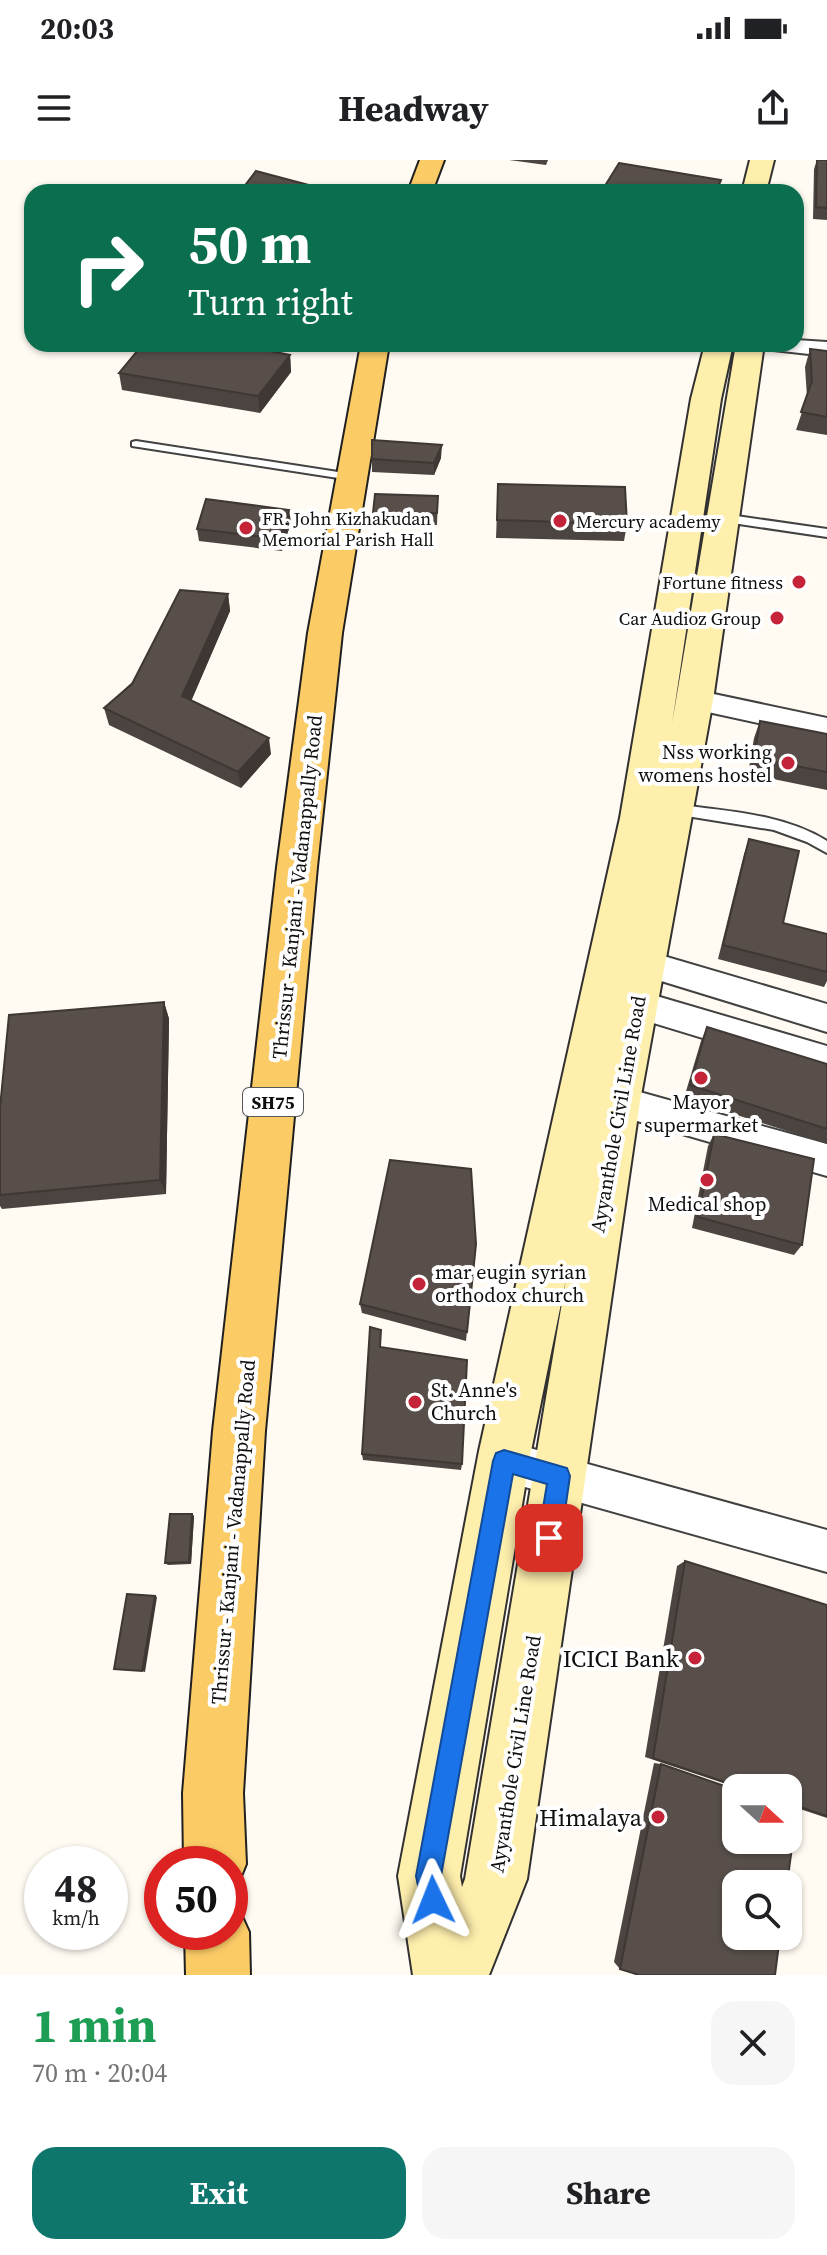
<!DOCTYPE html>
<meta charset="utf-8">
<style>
:root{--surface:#fff;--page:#f6f6f6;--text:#202124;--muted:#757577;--accent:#0f766e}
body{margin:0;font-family:"Source Serif 4",serif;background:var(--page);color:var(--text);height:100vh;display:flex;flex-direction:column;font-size:30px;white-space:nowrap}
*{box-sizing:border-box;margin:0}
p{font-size:26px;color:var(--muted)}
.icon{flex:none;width:44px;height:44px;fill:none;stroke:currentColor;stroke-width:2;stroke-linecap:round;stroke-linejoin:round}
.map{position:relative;height:1815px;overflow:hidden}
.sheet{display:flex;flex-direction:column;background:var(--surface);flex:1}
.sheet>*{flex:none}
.hud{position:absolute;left:24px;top:24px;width:780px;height:168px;border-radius:24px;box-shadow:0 2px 6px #0004;background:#0b6e4f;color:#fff;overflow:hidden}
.needle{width:52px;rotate:111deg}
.buttons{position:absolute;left:722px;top:1614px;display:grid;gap:16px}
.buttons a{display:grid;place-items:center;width:80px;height:80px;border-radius:16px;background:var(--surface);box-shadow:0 2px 6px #0004;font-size:40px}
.speed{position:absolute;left:24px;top:1686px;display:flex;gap:16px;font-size:40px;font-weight:700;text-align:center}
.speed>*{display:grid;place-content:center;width:104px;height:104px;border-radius:50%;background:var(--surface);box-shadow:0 2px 6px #0004;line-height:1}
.speed small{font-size:20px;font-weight:400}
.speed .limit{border:12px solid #d22;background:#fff;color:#111}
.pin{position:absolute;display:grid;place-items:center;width:68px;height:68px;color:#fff;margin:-34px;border-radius:16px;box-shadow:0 4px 12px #0006}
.me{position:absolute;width:88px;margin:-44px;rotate:358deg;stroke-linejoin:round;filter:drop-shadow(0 0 6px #0008)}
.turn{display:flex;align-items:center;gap:28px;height:168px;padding:0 32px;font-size:36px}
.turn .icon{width:104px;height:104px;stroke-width:2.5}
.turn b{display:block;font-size:56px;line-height:68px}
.round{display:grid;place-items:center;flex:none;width:84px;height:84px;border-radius:24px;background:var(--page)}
.summary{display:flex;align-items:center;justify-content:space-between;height:136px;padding:0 32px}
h1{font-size:48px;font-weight:700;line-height:60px;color:#1e9e55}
.cta{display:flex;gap:16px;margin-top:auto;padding:16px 32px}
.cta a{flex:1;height:92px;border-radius:24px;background:var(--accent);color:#fff;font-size:32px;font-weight:700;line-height:92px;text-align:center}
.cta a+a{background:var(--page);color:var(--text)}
.status{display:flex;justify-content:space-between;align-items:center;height:56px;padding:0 40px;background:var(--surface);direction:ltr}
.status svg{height:22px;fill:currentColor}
header{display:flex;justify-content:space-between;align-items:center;height:104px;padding:0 32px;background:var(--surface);font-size:36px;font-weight:700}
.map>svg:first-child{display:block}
</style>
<div class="status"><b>20:03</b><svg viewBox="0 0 49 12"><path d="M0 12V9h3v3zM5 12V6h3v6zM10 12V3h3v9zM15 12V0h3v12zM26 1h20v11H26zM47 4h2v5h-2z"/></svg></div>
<header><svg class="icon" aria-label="menu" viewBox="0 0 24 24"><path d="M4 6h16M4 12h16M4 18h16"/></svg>Headway<svg class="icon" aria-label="share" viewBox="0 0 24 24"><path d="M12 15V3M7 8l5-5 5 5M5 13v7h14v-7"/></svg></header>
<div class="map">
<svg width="827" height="1815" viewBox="0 0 827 1815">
<rect width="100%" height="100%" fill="#fffbf2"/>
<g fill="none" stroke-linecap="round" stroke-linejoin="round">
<defs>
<g id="lane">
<path d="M136 281 351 314 357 317 351 320 132 286V282Z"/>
<path d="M723 354 827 369V377L719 361V355Z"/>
<path d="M673 644C724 651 782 653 827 681V693L807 682 774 670 668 653 666 649Z"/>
</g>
<g id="street">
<path d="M796 180 827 182V196L773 190 762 184H796Z"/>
<path d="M695 530 827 558V578L685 547 681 540 685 533Z"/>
<path d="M643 790 827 844V872L632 812 627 803 632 794Z"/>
<path d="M636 830 827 886V916L624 854 620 844 624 834Z"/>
<path d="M618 926 827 984V1016L606 952 601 941 606 930Z"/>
<path d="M504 1281 827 1370V1412L504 1321 490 1315 484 1301 490 1287Z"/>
</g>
<g id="secondary">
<path d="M750 0H774L766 32H742Z"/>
<path d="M705 184H733L721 239 672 564 736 184H764L713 540 640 941 527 1719 489 1815H413L398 1716 479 1291 620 658 691 239ZM566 1119 465 1719 462 1727 460 1716 531 1291Z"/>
</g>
<g id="primary">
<path d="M420 0H444L432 32H408Z"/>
<path d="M361 184H389L342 473 317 707 265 1271 243 1633 246 1704 237 1726 230 1729V1704H184L183 1633 213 1271 277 707 308 473Z"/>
<path d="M230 1746 239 1750 249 1772 250 1815H186L185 1772H230Z"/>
</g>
</defs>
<use href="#lane" stroke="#424242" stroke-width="4"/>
<use href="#street" stroke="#424242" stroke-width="4"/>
<use href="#secondary" stroke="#313131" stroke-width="4"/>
<use href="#primary" stroke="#202020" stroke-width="4"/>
<use href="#lane" fill="#fff" fill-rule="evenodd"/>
<use href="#street" fill="#fff" fill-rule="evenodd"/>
<use href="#secondary" fill="#ffefad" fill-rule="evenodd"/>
<use href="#primary" fill="#fbcb66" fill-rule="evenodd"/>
</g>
<g fill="#4c4440">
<path d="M509 0H548L546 5Z"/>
<path d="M817 0H827V60L813 59 814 9Z"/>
<path d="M810 189 827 191V275L796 270 807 237 805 207Z"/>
<path d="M290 195 291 212 260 253 122 230 119 213Z"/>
<path d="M441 298 434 315 372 312V299Z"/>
<path d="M498 324 627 364 624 381 496 378Z"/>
<path d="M438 336 437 365 373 366V353Z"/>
<path d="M291 362 282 391 199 381 197 369Z"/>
<path d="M228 434 230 451 191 541 271 594 241 628 109 565 104 548Z"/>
<path d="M760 561 827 574V630L748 614 754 578Z"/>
<path d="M749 679 783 763 827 774V821L824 827 718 799 744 694Z"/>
<path d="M164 842 169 859 166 1034 2 1049 0 1046V948Z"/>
<path d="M707 867 827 904V984L684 938 701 881Z"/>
<path d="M714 974 802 1085 794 1095 692 1068 708 986Z"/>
<path d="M476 1084 466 1181 362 1153 360 1144Z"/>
<path d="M381 1170V1187L462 1304 461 1310 363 1300 362 1294Z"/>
<path d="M192 1354 194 1356 191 1404 168 1405 165 1403Z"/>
<path d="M685 1401 827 1445V1658L788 1645V1628H738L645 1597 677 1406Z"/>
<path d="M654 1603 661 1604 620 1809 614 1802Z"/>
</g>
<g fill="#3e3734">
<path d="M290 195 291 212 260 253 258 236Z"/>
<path d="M442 285 441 298 434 315V303Z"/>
<path d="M289 350 291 362 282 391 280 379Z"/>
<path d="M228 434 230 451 186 553 182 536Z"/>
<path d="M269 578 271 594 241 628 238 612Z"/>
<path d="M164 842 169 859 166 1034 160 1020Z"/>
<path d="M192 1354 194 1356 191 1404 189 1402Z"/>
<path d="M155 1436 157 1437 145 1512 142 1511Z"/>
</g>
<g fill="#584f4b" stroke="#3e3734" stroke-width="2">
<path d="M817 0H827V48L816 47Z"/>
<path d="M619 3 721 20 716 32H619L603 29Z"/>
<path d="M256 11 335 32H240Z"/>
<path d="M143 184H236L290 195 258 236 119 213Z"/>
<path d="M810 189 827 191V257L801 252 812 221Z"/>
<path d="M372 280 442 285 434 303 372 299Z"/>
<path d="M498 324 625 327 627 364 497 360Z"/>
<path d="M375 334 438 336 437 353H373Z"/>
<path d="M206 339 289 350 280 379 197 369Z"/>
<path d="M180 430 228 434 182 536 269 578 238 612 104 548 132 524Z"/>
<path d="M760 561 827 574V612L754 598Z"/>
<path d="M749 679 799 691 783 763 827 774V812L723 785Z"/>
<path d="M164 842 160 1020 0 1035V948L9 855Z"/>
<path d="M707 867 827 904V969L690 925Z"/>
<path d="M714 974 814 999 802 1085 698 1057Z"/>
<path d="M390 1000 471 1009 476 1084 467 1172 360 1144Z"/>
<path d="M370 1167 381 1170 380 1187 467 1200 462 1304 362 1294Z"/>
<path d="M170 1354H192L189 1402 165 1403Z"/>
<path d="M685 1401 827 1445V1656L788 1643V1628H743L653 1598Z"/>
<path d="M127 1434 155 1436 142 1511 114 1509Z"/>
<path d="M661 1604 736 1630V1680H788V1648L797 1651 787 1724H736V1776H780L775 1815H639L620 1809Z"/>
</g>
<path fill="#1a73e8" stroke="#114b97" stroke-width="2" d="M504 1290 567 1308 570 1316 561 1378 557 1386 549 1389 541 1386 538 1378 547 1324 513 1314 441 1716 446 1740 442 1750 433 1753 423 1750 416 1716 493 1301 496 1293Z"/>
<g fill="#c42338" stroke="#fff" stroke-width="3">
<circle cx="560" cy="361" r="8"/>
<circle cx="246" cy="368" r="8"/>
<circle cx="799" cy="422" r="8"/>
<circle cx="777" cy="458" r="8"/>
<circle cx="788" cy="603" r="8"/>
<circle cx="701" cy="918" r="8"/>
<circle cx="707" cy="1020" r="8"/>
<circle cx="419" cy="1124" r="8"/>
<circle cx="415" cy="1242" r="8"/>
<circle cx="695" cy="1498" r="8"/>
<circle cx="658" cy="1657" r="8"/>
</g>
<g text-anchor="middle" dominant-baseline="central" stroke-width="8" stroke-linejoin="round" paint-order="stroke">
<g font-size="18" fill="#0f0f0f" stroke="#fff" text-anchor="start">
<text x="262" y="358">FR. John Kizhakudan<tspan x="262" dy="21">Memorial Parish Hall</tspan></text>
<text x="576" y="361">Mercury academy</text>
<text x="783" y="422" text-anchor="end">Fortune fitness</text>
<text x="761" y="458" text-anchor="end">Car Audioz Group</text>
</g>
<rect fill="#fff" stroke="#575757" stroke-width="2" x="243" y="928" width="60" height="28" rx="6"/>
<g font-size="18" font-weight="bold" fill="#0f0f0f">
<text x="273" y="942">SH75</text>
</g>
<g font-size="20" fill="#0f0f0f" stroke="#fff">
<text x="772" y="592" text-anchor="end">Nss working<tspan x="772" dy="23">womens hostel</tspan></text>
<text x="701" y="942">Mayor<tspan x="701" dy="23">supermarket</tspan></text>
<text x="707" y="1044">Medical shop</text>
<text x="435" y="1112" text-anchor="start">mar eugin syrian<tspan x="435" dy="23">orthodox church</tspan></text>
<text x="431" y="1230" text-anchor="start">St. Anne's<tspan x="431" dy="23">Church</tspan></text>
</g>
<g font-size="20" fill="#0f0f0f" stroke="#fff">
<text transform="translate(297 727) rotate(-84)">Thrissur - Kanjani - Vadanappally Road</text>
<text transform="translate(618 954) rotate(-80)">Ayyanthole Civil Line Road</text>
<text transform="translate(233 1372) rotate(-85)">Thrissur - Kanjani - Vadanappally Road</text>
<text transform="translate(515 1594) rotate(-81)">Ayyanthole Civil Line Road</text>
</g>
<g font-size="24" fill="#0f0f0f" stroke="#fff" text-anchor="end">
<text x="679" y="1498">ICICI Bank</text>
<text x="642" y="1657">Himalaya</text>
</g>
</g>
</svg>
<div class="buttons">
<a><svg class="needle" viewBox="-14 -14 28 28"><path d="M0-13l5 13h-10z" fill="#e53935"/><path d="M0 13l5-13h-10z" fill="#757577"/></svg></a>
<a><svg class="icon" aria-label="search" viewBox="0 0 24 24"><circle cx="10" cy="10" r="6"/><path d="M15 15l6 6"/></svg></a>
</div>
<div class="speed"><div>48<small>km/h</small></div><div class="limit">50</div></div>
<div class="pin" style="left:549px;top:1378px;background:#d93025"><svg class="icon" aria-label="arrive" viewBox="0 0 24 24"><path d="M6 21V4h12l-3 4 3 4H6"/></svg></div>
<svg class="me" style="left:433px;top:1740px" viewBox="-20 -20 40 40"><path d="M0-17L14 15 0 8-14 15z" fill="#1a73e8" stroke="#fff" stroke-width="4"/></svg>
<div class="hud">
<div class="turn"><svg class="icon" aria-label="right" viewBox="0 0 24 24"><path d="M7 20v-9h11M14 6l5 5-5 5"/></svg><div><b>50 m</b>Turn right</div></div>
</div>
</div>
<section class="sheet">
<div class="summary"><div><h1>1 min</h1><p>70 m · 20:04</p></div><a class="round"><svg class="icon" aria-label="close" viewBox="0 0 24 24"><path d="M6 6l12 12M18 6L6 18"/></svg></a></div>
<div class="cta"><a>Exit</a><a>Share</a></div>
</section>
